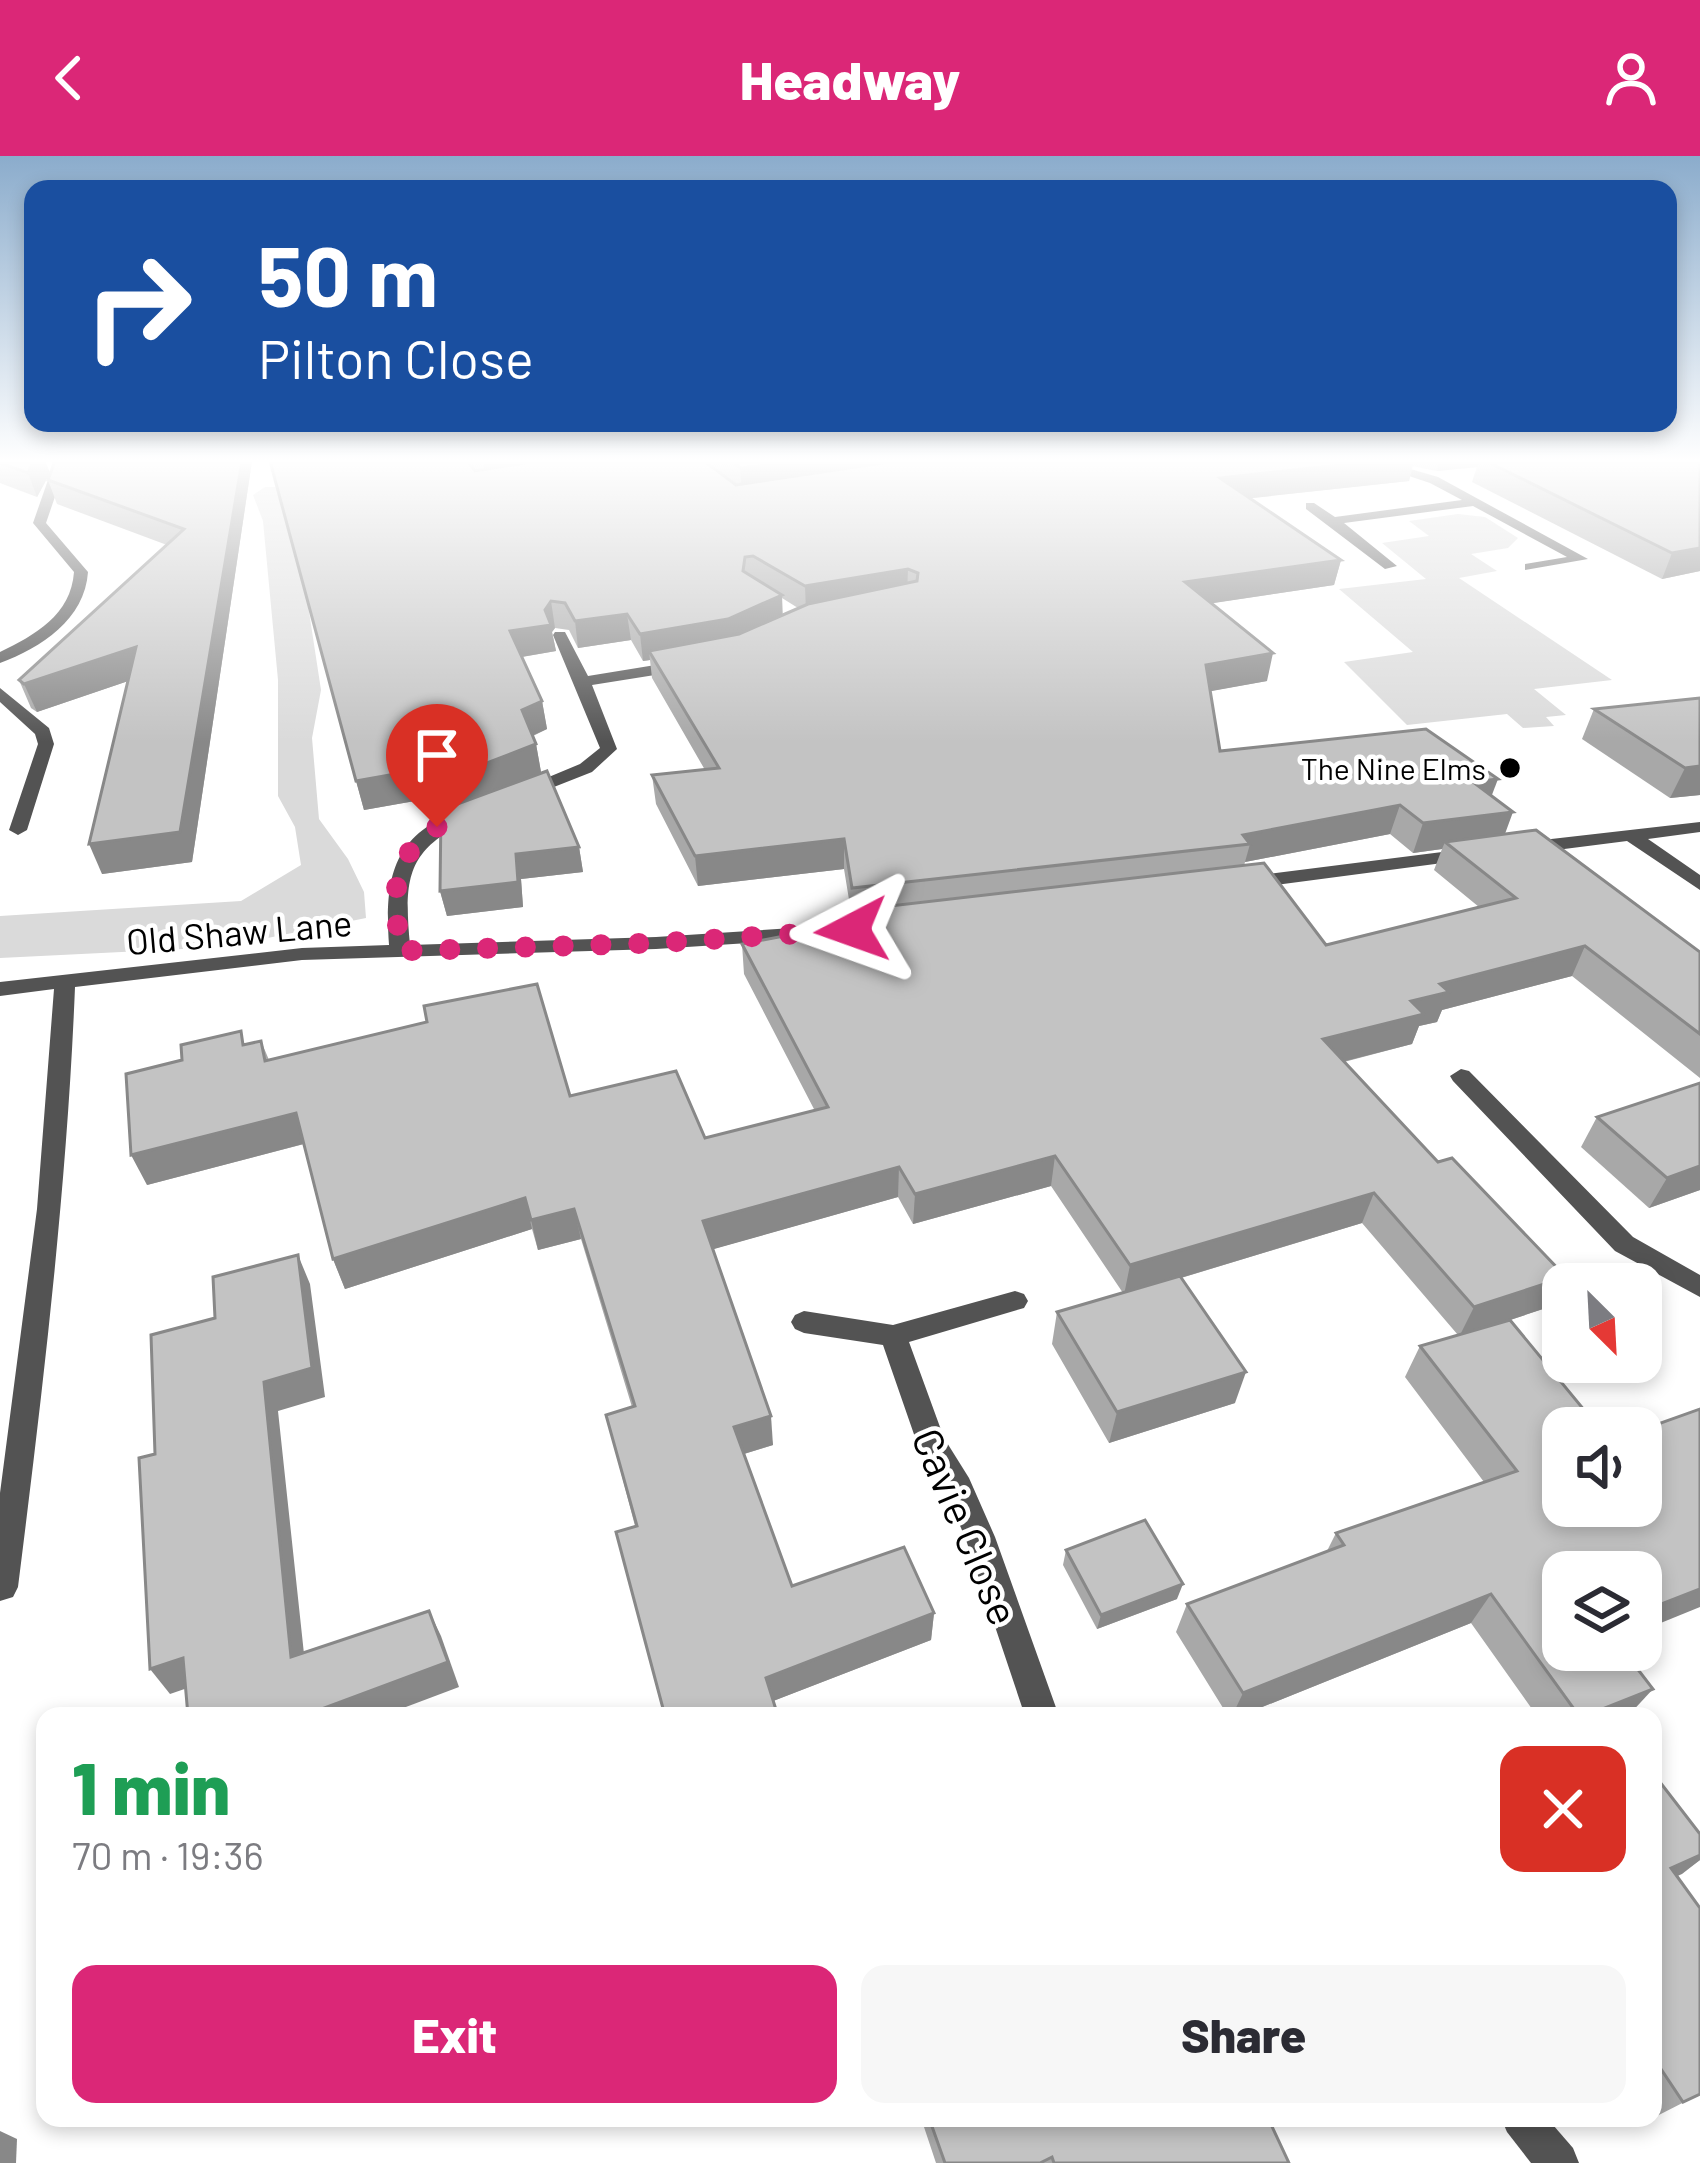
<!DOCTYPE html>
<meta charset="utf-8">
<style>
:root{--surface:#fff;--page:#f7f7f7;--text:#2b2b33;--muted:#7c7c81;--accent:#db2777}
body{margin:0;font-family:Barlow,sans-serif;background:var(--page);color:var(--text);height:100vh;display:flex;flex-direction:column;font-size:45px;white-space:nowrap}
*{box-sizing:border-box;margin:0}
p{font-size:39px;color:var(--muted)}
.icon{flex:none;width:66px;height:66px;fill:none;stroke:currentColor;stroke-width:2;stroke-linecap:round;stroke-linejoin:round}
.map{position:relative;flex:1;overflow:hidden}
.panel{position:absolute;left:36px;top:1551px;width:1626px;height:420px;display:flex;flex-direction:column;background:var(--surface);border-radius:24px;box-shadow:0 6px 18px #0003}
.panel>*{flex:none}
.top-card{position:absolute;left:24px;top:24px;width:1653px;height:252px;border-radius:24px;box-shadow:0 6px 18px #0003;background:#1a4fa0;color:#fff;overflow:hidden}
.needle{width:78px;rotate:156deg}
.buttons{position:absolute;left:1542px;top:1107px;display:grid;gap:24px}
.buttons a{display:grid;place-items:center;width:120px;height:120px;border-radius:24px;background:var(--surface);box-shadow:0 6px 18px #0003;font-size:60px}
.pin{position:absolute;display:grid;place-items:center;width:102px;height:102px;color:#fff;margin:-123px -51px;border-radius:50% 50% 50% 0;rotate:-45deg;box-shadow:0 0 12px #0007}
.pin .icon{rotate:45deg}
.me{position:absolute;width:132px;margin:-66px;rotate:266deg;stroke-linejoin:round;filter:drop-shadow(0 0 9px #0008)}
.turn{display:flex;align-items:center;gap:42px;height:252px;padding:0 36px;font-size:54px}
.turn .icon{width:156px;height:156px;stroke-width:2.5}
.turn b{display:block;font-size:84px;line-height:102px}
.round{display:grid;place-items:center;flex:none;width:126px;height:126px;border-radius:24px;background:var(--page)}
.overview{display:flex;align-items:center;justify-content:space-between;height:204px;padding:0 36px}
h1{font-size:72px;font-weight:800;line-height:90px;color:#1e9e55}
.primary-button{display:flex;gap:24px;margin-top:auto;padding:24px 36px}
.primary-button a{flex:1;height:138px;border-radius:24px;background:var(--accent);color:#fff;font-size:48px;font-weight:800;line-height:138px;text-align:center}
.primary-button a+a{background:var(--page);color:var(--text)}
header{display:flex;justify-content:space-between;align-items:center;height:156px;padding:0 36px;background:var(--accent);color:#fff;font-size:54px;font-weight:800}
.map>svg:first-child{display:block}
</style>
<header><svg class="icon" aria-label="back" viewBox="0 0 24 24"><path d="M15 5l-7 7 7 7"/></svg>Headway<svg class="icon" aria-label="person" viewBox="0 0 24 24"><circle cx="12" cy="8" r="4"/><path d="M4 21q1-7 8-7t8 7"/></svg></header>
<div class="map">
<svg width="1700" height="2007" viewBox="0 0 1700 2007">
<rect width="100%" height="100%" fill="#fff"/>
<g fill="#dadada">
<path d="M265 331H281L291 338 321 534 312 582 319 663 348 703 364 736 366 762 223 791 0 802V760L241 745 301 709 295 671 278 640V524L263 365 253 339Z"/>
<path d="M1458 358 1485 361 1518 382 1508 392 1471 398 1497 415 1459 422 1612 524 1534 533 1566 559 1546 561 1554 570 1523 572 1507 558 1407 569 1344 506 1413 496 1339 433 1426 423 1382 387 1429 380 1409 365Z"/>
</g>
<g fill="none" stroke-linecap="round" stroke-linejoin="round">
<g fill="#535353" fill-rule="evenodd">
<path d="M71 305H84L60 326 46 367 88 416C85 463 41 492 0 507V496C35 479 71 459 74 416L33 367 48 324Z"/>
<path d="M1364 305H1383L1438 321 1588 403 1525 414V408L1567 401 1473 350 1344 367 1397 410 1385 413 1306 353V347H1314L1335 361 1462 344 1430 327Z"/>
<path d="M555 476H565L588 520 680 505 688 510 680 515 592 529 617 593 592 616 526 642 517 637 520 633 580 608 600 592 553 479Z"/>
<path d="M0 532 49 572 54 588 27 674 18 679 9 674 38 588 35 578 0 546Z"/>
<path d="M471 651 477 652V660C409 692 403 716 410 789L656 781 823 770 833 776 823 782 656 793 302 804 75 831C67 1032 43 1231 18 1431L13 1441 0 1445V1337L37 1053 54 833 0 840V826L302 792 389 789C384 716 395 674 471 651Z"/>
<path d="M1700 666V676L1648 683 1700 719V734L1627 685 1525 698 1516 692 1525 686Z"/>
<path d="M1466 693 1475 699 1473 703 1245 733 1235 727 1245 721Z"/>
<path d="M1461 913 1469 915 1633 1081 1700 1119V1141L1615 1095 1453 925 1450 920Z"/>
<path d="M1015 1135 1024 1138 1028 1145 1024 1152 909 1186 944 1282 969 1322 995 1381 1059 1560H1025L965 1381 946 1338 917 1287 883 1189 804 1177 795 1173 791 1166 795 1159 804 1155 893 1169Z"/>
<path d="M1501 1962H1547L1573 1992 1579 2007H1531L1507 1976Z"/>
</g>
</g>
<g fill="#a8a8a8" fill-rule="evenodd">
<path d="M0 305H45L50 317 37 341 0 327Z"/>
<path d="M55 305H252L192 706 102 718 128 525 37 556 31 552 19 524 167 389 57 348 48 324Z"/>
<path d="M270 305H1700V415L1662 423 1472 326 1477 311 1437 315 1412 310 1409 325 1250 342 1341 404 1334 429 1212 447 1267 525 1210 535 1220 595 1492 640 1505 678 1700 796V922L1572 820 1442 854 1437 866 1419 870 1412 888 1344 906 1438 1006 1566 1121 1549 1151 1510 1164 1563 1416 1628 1560H1537L1471 1467 1240 1560H1228L1176 1476 1187 1448 1327 1395 1336 1377 1484 1326 1405 1221 1420 1190 1458 1179 1362 1067 1181 1122 1235 1247 1109 1287 1052 1188 1057 1156 1123 1137 1051 1030 913 1068 898 1041 713 1093 773 1289 744 1298 792 1430 934 1457 931 1484 773 1545 778 1560H664L623 1404 635 1370 606 1259 632 1251 581 1083 538 1094 532 1073 345 1133 333 1103 304 988 147 1029 247 889 261 885 269 904 570 940 705 982 815 955 744 818 742 788 855 766V762H852L844 713 698 730 656 648 652 619 705 614 652 522 650 504 643 505 631 484 578 492 569 474 555 472 552 476 556 495 522 501 542 545 547 573 533 580 536 588 541 616 579 691 583 716 521 723 523 751 447 760 440 735 446 652 443 640 364 654ZM782 442 798 452 782 459ZM1390 678 1413 697 1442 693 1434 714 1479 751 1326 789 1244 710 1245 706Z"/>
<path d="M1700 542V639L1670 642 1582 583 1594 553Z"/>
<path d="M1700 927V1034L1649 1052 1581 991 1597 961Z"/>
<path d="M1066 1394 1177 1443 1097 1473 1063 1409Z"/>
<path d="M1653 1617 1700 1678V1704L1677 1720 1700 1938 1653 1962Z"/>
<path d="M921 1962H1268L1289 2007H936Z"/>
</g>
<g fill="#888">
<path d="M34 305H45L50 317 37 341 28 317Z"/>
<path d="M242 305H252L192 706 102 718 89 688Z"/>
<path d="M483 305H597L485 321Z"/>
<path d="M799 305H910L742 336 740 312Z"/>
<path d="M1377 305H1414L1409 325 1216 346 1220 322Z"/>
<path d="M1440 305H1479L1477 311 1437 315Z"/>
<path d="M1700 392V415L1662 423 1672 397Z"/>
<path d="M1341 404 1334 429 1181 452 1185 426Z"/>
<path d="M908 413 907 439 806 456 805 430Z"/>
<path d="M782 439 783 465 730 490 649 495 650 504 643 505 640 478Z"/>
<path d="M551 445 555 472 552 476 556 495 515 502 510 475 545 454Z"/>
<path d="M627 458 631 484 578 492 575 465Z"/>
<path d="M136 491 146 519 37 556 24 528Z"/>
<path d="M1273 497 1267 525 1201 537 1206 509Z"/>
<path d="M542 545 547 573 527 582 522 554Z"/>
<path d="M536 588 541 616 447 654 443 640 364 654 356 625Z"/>
<path d="M1700 610V639L1670 642 1685 612Z"/>
<path d="M1498 623 1487 652 1473 626Z"/>
<path d="M1400 649 1390 678 1245 706 1250 688 1243 679Z"/>
<path d="M1513 656 1502 686H1445L1442 693 1413 697 1423 667Z"/>
<path d="M844 683V713L698 730 695 700Z"/>
<path d="M579 691 583 716 521 723 523 751 447 760 440 735 516 698Z"/>
<path d="M1585 790 1572 820 1442 854 1437 866 1419 870 1412 888 1314 913 1323 883 1411 845 1440 828Z"/>
<path d="M296 957 307 987 147 1029 131 999Z"/>
<path d="M1055 1000 1051 1030 913 1068 915 1038Z"/>
<path d="M1700 1010V1034L1649 1052 1667 1022Z"/>
<path d="M899 1011 898 1041 707 1095 703 1065Z"/>
<path d="M1374 1037 1362 1067 1124 1139 1130 1109Z"/>
<path d="M525 1042 532 1073 345 1133 333 1103Z"/>
<path d="M574 1053 581 1083 538 1094 531 1064Z"/>
<path d="M298 1099 310 1128 325 1241 278 1255 307 1526 291 1501 264 1226Z"/>
<path d="M1566 1121 1549 1151 1459 1181 1474 1151Z"/>
<path d="M1246 1216 1235 1247 1109 1287 1117 1256Z"/>
<path d="M771 1260 773 1289 737 1300 734 1271Z"/>
<path d="M1183 1428 1177 1443 1097 1473 1101 1459Z"/>
<path d="M1700 1433V1451L1641 1475V1456Z"/>
<path d="M1491 1438 1471 1467 1240 1560H1232L1243 1537Z"/>
<path d="M429 1455 441 1480 459 1531 382 1560H308V1558Z"/>
<path d="M934 1457 931 1484 768 1547 766 1522Z"/>
<path d="M183 1502 202 1527 170 1538 150 1513Z"/>
<path d="M1653 1533 1628 1560H1585Z"/>
<path d="M1700 1699V1704L1682 1718 1653 1731 1671 1712Z"/>
<path d="M845 1962H862L845 1969Z"/>
<path d="M0 1975 17 1983 16 2007H0Z"/>
</g>
<g fill="#c3c3c3" stroke="#888" stroke-width="3">
<path d="M0 305H34L28 317 0 307Z"/>
<path d="M55 305H242L180 676 89 688 136 491 24 528 19 524 184 373 48 324Z"/>
<path d="M270 305H467L475 315 537 305H704L736 329 896 305H1377L1220 322 1341 404 1185 426 1273 497 1206 509 1220 595 1426 573 1498 623 1473 626 1513 656 1423 667 1400 649 1243 679 1250 688 852 732 844 683 695 700 652 619 719 612 649 495 739 478 808 448 917 425 918 417 908 413 805 430 753 400 745 401 743 415 782 439 728 463 640 478 627 458 575 465 565 447 551 445 545 454 551 469 510 475 542 545 522 554 536 588 440 625V610L356 625Z"/>
<path d="M732 305H799L740 312Z"/>
<path d="M1486 305H1700V392L1672 397Z"/>
<path d="M1700 542V610L1685 612 1594 553Z"/>
<path d="M547 615 579 691 516 698 518 726 440 735 441 654Z"/>
<path d="M1536 674 1700 796V878L1585 790 1440 828 1449 836 1411 845 1424 858 1323 883 1438 1006 1452 1002 1566 1121 1474 1151 1374 1037 1130 1109 1055 1000 915 1038 899 1011 703 1065 771 1260 734 1271 792 1430 904 1391 934 1457 766 1522 778 1560H665L616 1376 637 1370 606 1259 635 1250 574 1053 531 1064 525 1042 333 1103 296 957 131 999 126 918 182 904 181 889 241 875 243 889 261 885 265 905 427 866 424 850 537 828 570 940 676 915 705 982 828 951 742 788 857 766 855 754 1264 707 1326 789 1516 742 1445 686Z"/>
<path d="M1700 927V1010L1667 1022 1597 961Z"/>
<path d="M298 1099 312 1212 264 1226 291 1501 429 1455 448 1506 308 1558V1560H188L183 1502 150 1513 139 1302 155 1298 151 1179 215 1162 213 1121Z"/>
<path d="M1180 1120 1246 1216 1117 1256 1057 1156Z"/>
<path d="M1510 1164 1599 1272H1563V1350H1641V1274L1700 1253V1433L1641 1456V1416H1563V1494H1623L1653 1533 1585 1560H1579L1491 1438 1243 1537 1187 1448 1344 1389 1336 1377 1517 1315 1420 1190Z"/>
<path d="M1145 1364 1183 1428 1101 1459 1066 1394Z"/>
<path d="M1653 1617 1700 1678V1699L1671 1712 1700 1752V1938L1683 1946 1653 1901Z"/>
<path d="M929 1962H1268L1289 2007H1054L1052 2001 1040 2007H945Z"/>
</g>
<linearGradient id="sky" x2="0" y2="1"><stop stop-color="#8baccc"/><stop offset="0.52" stop-color="#fff"/><stop offset="1" stop-color="#fff" stop-opacity="0"/></linearGradient>
<rect width="1700" height="586" fill="url(#sky)"/>
<g fill="none" stroke-linecap="round" stroke-linejoin="round">
<path stroke="#db2777" stroke-width="21" stroke-dasharray="0 37.8" d="M437 671C386 705 395 740 400 795L656 787 852 774"/>
</g>
<circle fill="#000" stroke="#fff" stroke-width="4.5" cx="1510" cy="612" r="12"/>
<g text-anchor="middle" dominant-baseline="central" stroke-width="9" stroke-linejoin="round" paint-order="stroke">
<g font-size="30" fill="#000" stroke="#fff" text-anchor="end">
<text x="1486" y="612">The Nine Elms</text>
</g>
<g font-size="36" fill="#000" stroke="#fff">
<text transform="translate(239 775) rotate(-5)">Old Shaw Lane</text>
</g>
<g font-size="42" fill="#000" stroke="#fff">
<text transform="translate(967 1370) rotate(67)">Cavie Close</text>
</g>
</g>
</svg>
<div class="buttons">
<a><svg class="needle" viewBox="-14 -14 28 28"><path d="M0-13l5 13h-10z" fill="#e53935"/><path d="M0 13l5-13h-10z" fill="#7c7c81"/></svg></a>
<a><svg class="icon" aria-label="sound" viewBox="0 0 24 24"><path d="M4 9h4l5-4v14l-5-4H4zM17 9q2 3 0 6"/></svg></a>
<a><svg class="icon" aria-label="layers" viewBox="0 0 24 24"><path d="M12 4l9 5-9 5-9-5zM3 14l9 5 9-5"/></svg></a>
</div>
<div class="pin" style="left:437px;top:671px;background:#d93025"><svg class="icon" aria-label="arrive" viewBox="0 0 24 24"><path d="M6 21V4h12l-3 4 3 4H6"/></svg></div>
<svg class="me" style="left:852px;top:774px" viewBox="-20 -20 40 40"><path d="M0-17L14 15 0 8-14 15z" fill="#db2777" stroke="#fff" stroke-width="4"/></svg>
<div class="top-card">
<div class="turn"><svg class="icon" aria-label="right" viewBox="0 0 24 24"><path d="M7 20v-9h11M14 6l5 5-5 5"/></svg><div><b>50 m</b>Pilton Close</div></div>
</div>
<section class="panel">
<div class="overview"><div><h1>1 min</h1><p>70 m · 19:36</p></div><a class="round" style="background:#d93025;color:#fff"><svg class="icon" aria-label="close" viewBox="0 0 24 24"><path d="M6 6l12 12M18 6L6 18"/></svg></a></div>
<div class="primary-button"><a>Exit</a><a>Share</a></div>
</section>
</div>
